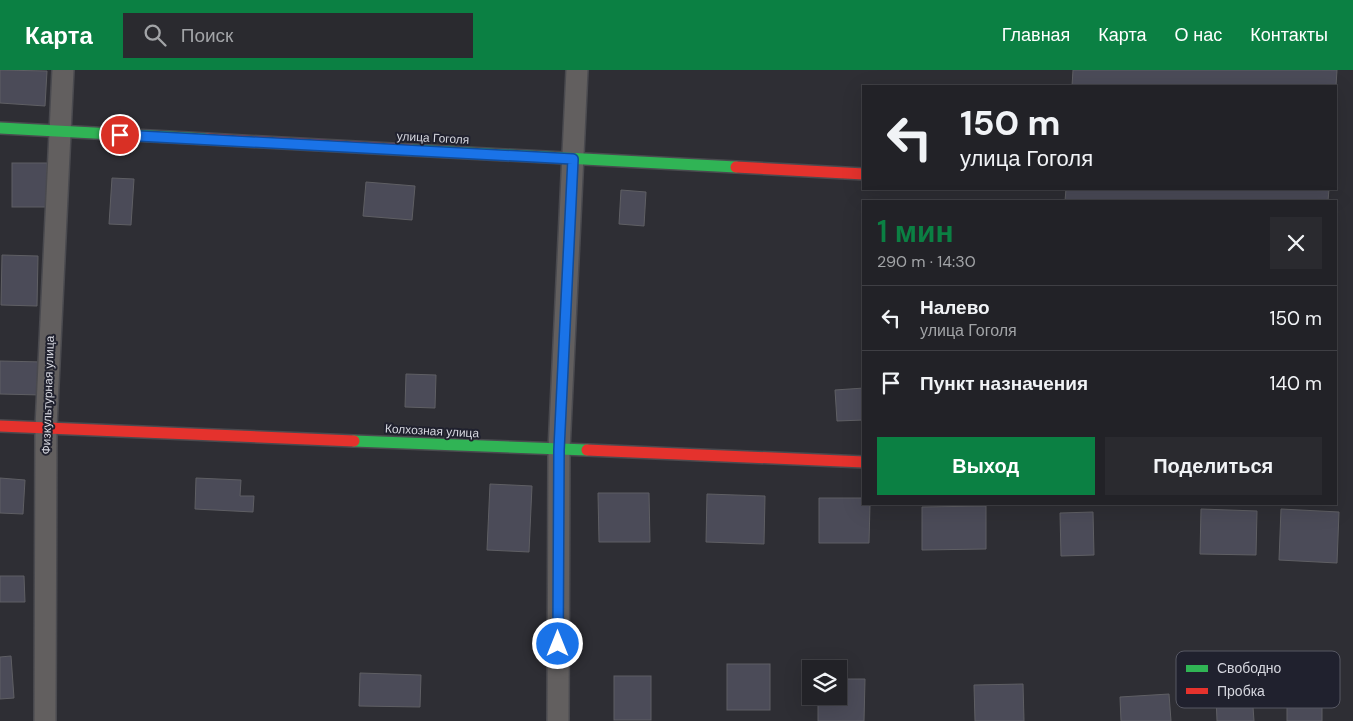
<!DOCTYPE html>
<html lang="ru">
<meta charset="utf-8">
<style>
:root{--surface:#222227;--page:#2a2a2f;--text:#f1f3f6;--muted:#a2a4a7;--line:#3f3f44;--accent:#0b8043}
body{margin:0;font-family:"DM Sans",sans-serif;background:var(--page);color:var(--text);height:100vh;display:flex;flex-direction:column;font-size:19px;white-space:nowrap}
*{box-sizing:border-box;margin:0}
p{font-size:16px;color:var(--muted)}
.icon{flex:none;width:28px;height:28px;fill:none;stroke:currentColor;stroke-width:2;stroke-linecap:round;stroke-linejoin:round}
.map{position:relative;flex:1;overflow:hidden}
.details{position:absolute;left:862px;top:130px;width:475px;height:305px;display:flex;flex-direction:column;background:var(--surface);border-radius:0px;box-shadow:0 5px 20px #0002,0 0 0 1px var(--line)}
.details>*{flex:none}
.hud{position:absolute;left:862px;top:15px;width:475px;height:105px;border-radius:0px;box-shadow:0 5px 20px #0002,0 0 0 1px var(--line);background:#222227;color:var(--text);overflow:hidden}
.controls{position:absolute;left:802px;top:590px;display:grid;gap:10px}
.controls a{display:grid;place-items:center;width:45px;height:45px;border-radius:0px;background:var(--surface);box-shadow:0 5px 20px #0002,0 0 0 1px var(--line);font-size:25px}
.pin{position:absolute;display:grid;place-items:center;width:42px;height:42px;color:#fff;margin:-21px;border:2px solid #fff;border-radius:50%;box-shadow:0 1px 5px #0007}
.me{position:absolute;width:55px;margin:-28px;rotate:0deg;stroke-linejoin:round;filter:drop-shadow(0 0 4px #0008)}
.turn{display:flex;align-items:center;gap:18px;height:105px;padding:0 15px;font-size:22px}
.turn .icon{width:65px;height:65px;stroke-width:2.5}
.turn b{display:block;font-size:35px;line-height:42px}
.round{display:grid;place-items:center;flex:none;width:52px;height:52px;border-radius:0px;background:var(--page)}
.headline{display:flex;align-items:center;justify-content:space-between;height:85px;padding:0 15px}
h1{font-size:30px;font-weight:600;line-height:38px;color:var(--accent)}
.cta{display:flex;gap:10px;margin-top:auto;padding:10px 15px}
.cta a{flex:1;height:58px;border-radius:0px;background:var(--accent);color:#fff;font-size:20px;font-weight:600;line-height:58px;text-align:center}
.cta a+a{background:var(--page);color:var(--text)}
ul{padding:0;list-style:none}
li{display:flex;align-items:center;gap:15px;height:65px;padding:0 15px;border-top:1px solid var(--line)}
li div{flex:1}
li b{display:block;font-size:19px}
li em{font-style:normal}
header{display:flex;align-items:center;gap:30px;box-sizing:border-box;height:70px;padding:0 25px;background:var(--accent);color:#fff}
header strong{font-size:24px}
nav{display:flex;gap:28px;margin-inline-start:auto;font-size:18px}
.search{width:350px;height:45px;background:var(--page);display:flex;align-items:center;gap:12px;box-sizing:border-box;padding:0 18px;border-radius:0px;color:var(--muted);font-size:19px}
.map>svg:first-child{display:block}
</style>
<header>
<strong>Карта</strong>
<div class="search"><svg class="icon" aria-label="search" viewBox="0 0 24 24"><circle cx="10" cy="10" r="6"/><path d="M15 15l6 6"/></svg>Поиск</div>
<nav><a>Главная</a><a>Карта</a><a>О нас</a><a>Контакты</a></nav>
</header>
<div class="map">
<svg width="1353" height="651" viewBox="0 0 1353 651">
<rect width="100%" height="100%" fill="#2e2e34"/>
<g fill="#4b4b58" stroke="#5f5f64">
<path d="M0 0 47 1 45 36 0 33Z"/>
<path d="M1073 0H1337L1336 16H1072Z"/>
<rect x="12" y="93" width="35" height="44"/>
<path d="M112 108 134 109 131 155 109 154Z"/>
<path d="M366 112 415 116 412 150 363 146Z"/>
<path d="M1066 119H1329L1328 131H1065Z"/>
<path d="M621 120 646 122 644 156 619 154Z"/>
<path d="M2 185 38 186 37 236 1 235Z"/>
<path d="M0 291 43 292 42 325 0 324Z"/>
<path d="M406 304 436 305 435 338 405 337Z"/>
<path d="M864 318V350L837 351 835 320Z"/>
<path d="M0 408 25 410 23 444 0 443Z"/>
<path d="M196 408 241 410 240 426H254L253 442 195 439Z"/>
<path d="M490 414 532 416 529 482 487 480Z"/>
<path d="M598 423H649L650 472H599Z"/>
<path d="M707 424 765 426 764 474 706 472Z"/>
<path d="M819 428H864V434H870L869 473H819Z"/>
<path d="M986 436V479L922 480V437Z"/>
<path d="M1201 439 1257 441 1256 485 1200 484Z"/>
<path d="M1281 439 1339 442 1337 493 1279 490Z"/>
<path d="M1093 442 1094 485 1061 486 1060 443Z"/>
<path d="M0 506H24L25 532H0Z"/>
<path d="M11 586 14 628 0 629V587Z"/>
<rect x="727" y="594" width="43" height="46"/>
<path d="M360 603 421 605 420 637 359 636Z"/>
<rect x="614" y="606" width="37" height="44"/>
<path d="M839 609H865L864 651H818V626H839Z"/>
<path d="M1023 614 1024 651H975L974 615Z"/>
<path d="M1265 617V637H1253L1254 651H1217L1216 626 1244 625 1243 618Z"/>
<path d="M1169 624 1171 651H1121L1120 627Z"/>
<path d="M1322 633V651H1287V634Z"/>
</g>
<g fill="none" stroke-linecap="round" stroke-linejoin="round">
<defs>
<g id="street">
<path d="M45 651 46 357 63 0"/>
<path d="M558 651 559 380 577 0"/>
</g>
<g id="fast">
<path d="M0 58 207 69"/>
<path d="M411 80 736 97"/>
<path d="M354 371 587 380"/>
</g>
<g id="jam">
<path d="M207 69 411 80"/>
<path d="M736 97 864 104"/>
<path d="M0 356 354 371"/>
<path d="M587 380 864 392"/>
</g>
</defs>
<use href="#street" stroke="#4a4a4f" stroke-width="24"/>
<use href="#fast" stroke="#4a4a4f" stroke-width="14"/>
<use href="#jam" stroke="#4a4a4f" stroke-width="14"/>
<use href="#street" stroke="#625f5f" stroke-width="21"/>
<use href="#fast" stroke="#30b455" stroke-width="11"/>
<use href="#jam" stroke="#e5322d" stroke-width="11"/>
</g>
<g fill="none" stroke-linecap="round" stroke-linejoin="round">
<defs>
<path id="route" d="M120 65 573 89 559 380 558 574"/>
</defs>
<use href="#route" stroke="#114b97" stroke-width="12"/>
<use href="#route" stroke="#1a73e8" stroke-width="9"/>
</g>
<g text-anchor="middle" dominant-baseline="central" stroke-width="4" stroke-linejoin="round" paint-order="stroke">
<g font-size="12" fill="#d6d7df" stroke="#20212e">
<text transform="translate(433 68) rotate(3)">улица Гоголя</text>
<text transform="translate(48 325) rotate(-88)">Физкультурная улица</text>
<text transform="translate(432 361) rotate(3)">Колхозная улица</text>
</g>
</g>
<rect x="1176" y="581" width="164" height="57" rx="8" fill="#20212e" stroke="#575863" stroke-width="1"/>
<rect x="1186" y="595" width="22" height="7" fill="#30b455"/>
<rect x="1186" y="618" width="22" height="6" fill="#e5322d"/>
<g font-size="14" fill="#d6d7df">
<text x="1217" y="603">Свободно</text>
<text x="1217" y="626">Пробка</text>
</g>
</svg>
<div class="controls">
<a><svg class="icon" aria-label="layers" viewBox="0 0 24 24"><path d="M12 4l9 5-9 5-9-5zM3 14l9 5 9-5"/></svg></a>
</div>
<div class="pin" style="left:120px;top:65px;background:#d93025"><svg class="icon" aria-label="arrive" viewBox="0 0 24 24"><path d="M6 21V4h12l-3 4 3 4H6"/></svg></div>
<svg class="me" style="left:558px;top:574px" viewBox="-20 -20 40 40"><circle r="17" fill="#1a73e8" stroke="#fff" stroke-width="3"/><path d="M0-11L8 9 0 5-8 9z" fill="#fff"/></svg>
<div class="hud">
<div class="turn"><svg class="icon" aria-label="left" viewBox="0 0 24 24"><path d="M17 20v-9H6M10 6l-5 5 5 5"/></svg><div><b>150 m</b>улица Гоголя</div></div>
</div>
<section class="details">
<div class="headline"><div><h1>1 мин</h1><p>290 m · 14:30</p></div><a class="round"><svg class="icon" aria-label="close" viewBox="0 0 24 24"><path d="M6 6l12 12M18 6L6 18"/></svg></a></div>
<ul>
<li><svg class="icon" aria-label="left" viewBox="0 0 24 24"><path d="M17 20v-9H6M10 6l-5 5 5 5"/></svg><div><b>Налево</b><p>улица Гоголя</p></div><em>150 m</em></li>
<li><svg class="icon" aria-label="arrive" viewBox="0 0 24 24"><path d="M6 21V4h12l-3 4 3 4H6"/></svg><div><b>Пункт назначения</b></div><em>140 m</em></li>
</ul>
<div class="cta"><a>Выход</a><a>Поделиться</a></div>
</section>
</div>
